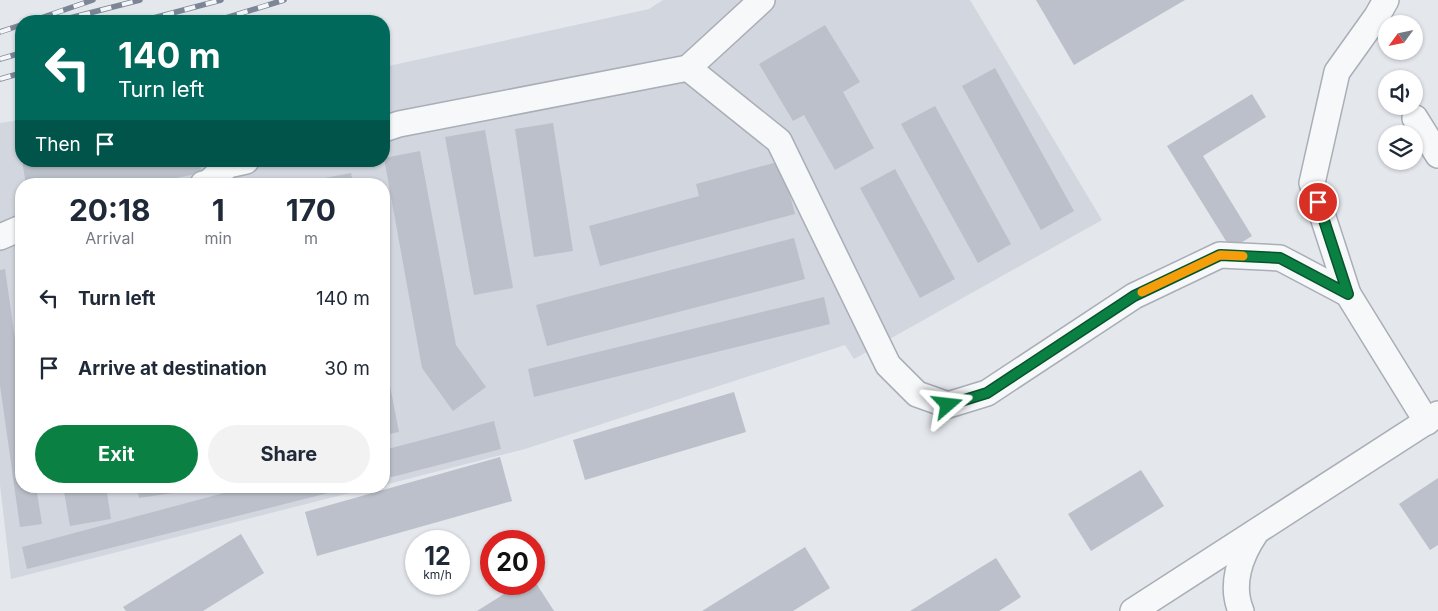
<!DOCTYPE html>
<style>
:root{--surface:#fff;--page:#f2f2f3;--text:#1f2937;--muted:#747a83;--accent:#0b8043}
body{margin:0;font-family:Inter,sans-serif;background:var(--page);color:var(--text);height:100vh;display:flex;flex-direction:column;font-size:19px;white-space:nowrap}
*{box-sizing:border-box;margin:0}
p{font-size:16px;color:var(--muted)}
.icon{flex:none;width:28px;height:28px;fill:none;stroke:currentColor;stroke-width:2;stroke-linecap:round;stroke-linejoin:round}
.map{position:relative;flex:1;overflow:hidden}
.side{position:absolute;left:15px;top:178px;width:375px;height:315px;display:flex;flex-direction:column;background:var(--surface);border-radius:20px;box-shadow:0 1px 4px #0004}
.side>*{flex:none}
.guide{position:absolute;left:15px;top:15px;width:375px;height:152px;border-radius:20px;box-shadow:0 1px 4px #0004;background:#00695c;color:#fff;overflow:hidden}
.needle{width:32px;rotate:237deg}
.tools{position:absolute;left:1378px;top:15px;display:grid;gap:10px}
.tools a{display:grid;place-items:center;width:45px;height:45px;border-radius:50%;background:var(--surface);box-shadow:0 1px 4px #0004;font-size:25px}
.speed{position:absolute;left:405px;top:530px;display:flex;gap:10px;font-size:25px;font-weight:700;text-align:center}
.speed>*{display:grid;place-content:center;width:65px;height:65px;border-radius:50%;background:var(--surface);box-shadow:0 1px 4px #0004;line-height:1}
.speed small{font-size:12px;font-weight:400}
.speed .limit{border:8px solid #d22;background:#fff;color:#111}
.pin{position:absolute;display:grid;place-items:center;width:42px;height:42px;color:#fff;margin:-21px;border:2px solid #fff;border-radius:50%;box-shadow:0 1px 5px #0007}
.me{position:absolute;width:55px;margin:-28px;rotate:73deg;stroke-linejoin:round;filter:drop-shadow(0 0 4px #0008)}
.turn{display:flex;align-items:center;gap:18px;height:105px;padding:0 20px;font-size:22px}
.turn .icon{width:65px;height:65px;stroke-width:2.5}
.turn b{display:block;font-size:35px;line-height:42px}
.then{display:flex;align-items:center;height:48px;padding:0 20px;background:#0003;gap:10px;font-size:19px}
.eta{display:flex;justify-content:space-evenly;align-items:center;height:85px;text-align:center}
.eta b{font-size:30px;font-weight:700;line-height:35px}
.button{display:flex;gap:10px;margin-top:auto;padding:10px 20px}
.button a{flex:1;height:58px;border-radius:30px;background:var(--accent);color:#fff;font-size:20px;font-weight:700;line-height:58px;text-align:center}
.button a+a{background:var(--page);color:var(--text)}
ul{padding:0;list-style:none}
li{display:flex;align-items:center;gap:15px;height:70px;padding:0 20px}
li div{flex:1}
li b{display:block;font-size:19px}
li em{font-style:normal}
.map>svg:first-child{display:block}
</style>
<div class="map">
<svg width="1438" height="611" viewBox="0 0 1438 611">
<rect width="100%" height="100%" fill="#e4e7ec"/>
<path fill="#d2d6de" d="M663 0H970L1102 220 854 359 845 345 525 449 384 485V184H21V486H377L11 579 0 485V123L21 120V161H384V67L649 9Z"/>
<g fill="#bbc0ca">
<path d="M1036 0H1185L1074 65Z"/>
<path d="M825 25 860 82 843 92 874 148 835 170 804 115 793 121 759 64Z"/>
<path d="M995 68 1074 211 1041 230 962 86Z"/>
<path d="M1252 94 1266 117 1203 156 1252 236 1231 249 1167 146Z"/>
<path d="M935 106 1011 244 978 263 901 124Z"/>
<path d="M553 123 573 251 534 257 515 129Z"/>
<path d="M485 130 513 288 474 295 445 137Z"/>
<path d="M420 151 456 345 486 387 453 411 422 368 384 158Z"/>
<path d="M22 161H199L202 173 144 184H26Z"/>
<path d="M781 161 795 214 600 266 589 226 699 196 696 184Z"/>
<path d="M895 169 955 279 920 298 860 188Z"/>
<path d="M351 173 353 184H314V180Z"/>
<path d="M794 238 805 279 547 346 536 305Z"/>
<path d="M5 269 21 381V486H36L42 524 20 527 0 385V270Z"/>
<path d="M824 297 830 324 534 397 528 369Z"/>
<path d="M384 355 399 432 384 435Z"/>
<path d="M734 392 746 432 585 480 573 440Z"/>
<path d="M494 421 501 449 384 479V450Z"/>
<path d="M500 457 512 501 317 556 305 512Z"/>
<path d="M1141 470 1164 506 1091 551 1068 514Z"/>
<path d="M1438 478V545L1430 550 1399 504Z"/>
<path d="M63 486H106L111 519 70 526Z"/>
<path d="M137 486H172L173 493 139 498Z"/>
<path d="M250 486 352 487 27 569 22 547Z"/>
<path d="M241 534 264 573 203 611H126L123 607Z"/>
<path d="M805 547 830 588 793 611H702Z"/>
<path d="M996 558 1021 597 999 611H910Z"/>
<path d="M534 580 554 611H477L520 584H534Z"/>
</g>
<g fill="none" stroke-linecap="round" stroke-linejoin="round">
<defs>
<g id="minor">
<path d="M1386 0 1377 16 1337 72 1312 183 1348 294 1427 422"/>
<path d="M688 68 762 0"/>
<path d="M1415 118 1438 155"/>
<path d="M384 129 399 124 688 68 779 141 888 365 917 394 948 405 987 393 1134 296 1220 255 1280 258 1348 294"/>
<path d="M203 184 208 183 228 165 246 161"/>
<path d="M0 237 21 228"/>
<path d="M1133 611 1438 414"/>
<path d="M1241 611C1230 585 1240 556 1255 534"/>
</g>
</defs>
<use href="#minor" stroke="#a9aeb7" stroke-width="28"/>
<use href="#minor" stroke="#f7f8fa" stroke-width="25"/>
<defs>
<g id="rail">
<path d="M32 21 93 0"/>
<path d="M58 21 140 0"/>
<path d="M142 21 221 0"/>
<path d="M216 21 284 0"/>
<path d="M0 32 21 25"/>
<path d="M0 59 21 53"/>
<path d="M0 79 21 73"/>
</g>
</defs>
<use href="#rail" stroke="#7d8696" stroke-width="5.5"/>
<use href="#rail" stroke="#f4f6f9" stroke-width="4" stroke-dasharray="11" stroke-linecap="butt"/>
</g>
<g fill="none" stroke-linecap="round" stroke-linejoin="round">
<defs>
<path id="route" d="M948 405 987 393 1134 296 1220 255 1280 258 1348 294 1318 202"/>
</defs>
<use href="#route" stroke="#07532c" stroke-width="12"/>
<use href="#route" stroke="#0b8043" stroke-width="9"/>
<path stroke="#f59e0b" stroke-width="9" d="M1142 292 1220 255 1243 256"/>
</g>
</svg>
<div class="tools">
<a><svg class="needle" viewBox="-14 -14 28 28"><path d="M0-13l5 13h-10z" fill="#e53935"/><path d="M0 13l5-13h-10z" fill="#747a83"/></svg></a>
<a><svg class="icon" aria-label="sound" viewBox="0 0 24 24"><path d="M4 9h4l5-4v14l-5-4H4zM17 9q2 3 0 6"/></svg></a>
<a><svg class="icon" aria-label="layers" viewBox="0 0 24 24"><path d="M12 4l9 5-9 5-9-5zM3 14l9 5 9-5"/></svg></a>
</div>
<div class="speed"><div>12<small>km/h</small></div><div class="limit">20</div></div>
<div class="pin" style="left:1318px;top:202px;background:#d93025"><svg class="icon" aria-label="arrive" viewBox="0 0 24 24"><path d="M6 21V4h12l-3 4 3 4H6"/></svg></div>
<svg class="me" style="left:948px;top:405px" viewBox="-20 -20 40 40"><path d="M0-17L14 15 0 8-14 15z" fill="#0b8043" stroke="#fff" stroke-width="4"/></svg>
<div class="guide">
<div class="turn"><svg class="icon" aria-label="left" viewBox="0 0 24 24"><path d="M17 20v-9H6M10 6l-5 5 5 5"/></svg><div><b>140 m</b>Turn left</div></div>
<div class="then">Then<svg class="icon" aria-label="arrive" viewBox="0 0 24 24"><path d="M6 21V4h12l-3 4 3 4H6"/></svg></div>
</div>
<section class="side">
<div class="eta">
<div><b>20:18</b><p>Arrival</p></div>
<div><b>1</b><p>min</p></div>
<div><b>170</b><p>m</p></div>
</div>
<ul>
<li><svg class="icon" aria-label="left" viewBox="0 0 24 24"><path d="M17 20v-9H6M10 6l-5 5 5 5"/></svg><div><b>Turn left</b></div><em>140 m</em></li>
<li><svg class="icon" aria-label="arrive" viewBox="0 0 24 24"><path d="M6 21V4h12l-3 4 3 4H6"/></svg><div><b>Arrive at destination</b></div><em>30 m</em></li>
</ul>
<div class="button"><a>Exit</a><a>Share</a></div>
</section>
</div>
